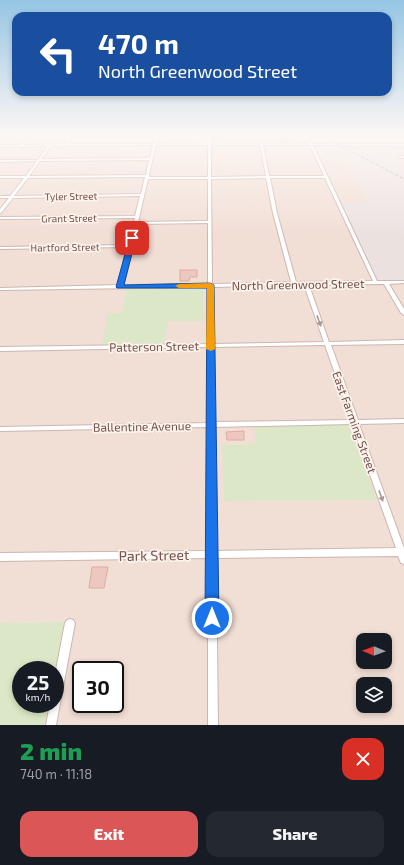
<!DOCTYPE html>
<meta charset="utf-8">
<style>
:root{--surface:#171b24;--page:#242831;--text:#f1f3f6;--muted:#9ea1a6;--accent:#da5657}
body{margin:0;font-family:"Exo 2",sans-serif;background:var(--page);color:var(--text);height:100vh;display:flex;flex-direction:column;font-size:15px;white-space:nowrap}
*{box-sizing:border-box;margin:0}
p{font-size:13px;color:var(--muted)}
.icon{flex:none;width:22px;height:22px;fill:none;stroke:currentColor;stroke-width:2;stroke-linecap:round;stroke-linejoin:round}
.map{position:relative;height:725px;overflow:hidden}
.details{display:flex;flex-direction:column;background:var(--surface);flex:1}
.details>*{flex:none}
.hud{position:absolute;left:12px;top:12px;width:380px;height:84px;border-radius:12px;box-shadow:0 2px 6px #0003;background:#1a4fa0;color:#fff;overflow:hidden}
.needle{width:26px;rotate:271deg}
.tools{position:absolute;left:356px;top:633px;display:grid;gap:8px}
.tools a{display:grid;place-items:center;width:36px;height:36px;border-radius:8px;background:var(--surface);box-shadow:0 2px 6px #0003;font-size:20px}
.speed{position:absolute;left:12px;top:661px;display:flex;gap:8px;font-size:20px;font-weight:700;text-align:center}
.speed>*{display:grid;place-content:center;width:52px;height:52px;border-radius:50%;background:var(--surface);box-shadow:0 2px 6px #0003;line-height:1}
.speed small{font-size:10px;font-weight:400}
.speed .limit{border:2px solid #111;border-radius:6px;background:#fff;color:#111}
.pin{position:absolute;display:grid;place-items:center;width:34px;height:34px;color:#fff;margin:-17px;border-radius:8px;box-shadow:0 2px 6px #0006}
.me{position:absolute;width:44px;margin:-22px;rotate:0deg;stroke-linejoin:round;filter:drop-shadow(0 0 3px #0008)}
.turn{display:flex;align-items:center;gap:14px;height:84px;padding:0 20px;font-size:18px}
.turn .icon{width:52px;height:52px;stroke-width:2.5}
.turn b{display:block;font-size:28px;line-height:34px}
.round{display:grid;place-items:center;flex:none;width:42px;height:42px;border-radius:12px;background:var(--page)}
.headline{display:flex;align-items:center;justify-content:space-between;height:68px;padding:0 20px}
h1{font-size:24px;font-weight:800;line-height:30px;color:#1e9e55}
.cta{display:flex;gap:8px;margin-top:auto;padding:8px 20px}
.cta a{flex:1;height:46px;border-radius:12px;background:var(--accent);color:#fff;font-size:16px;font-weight:800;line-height:46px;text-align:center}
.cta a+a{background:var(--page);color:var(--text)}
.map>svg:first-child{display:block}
</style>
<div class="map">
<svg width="404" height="725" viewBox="0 0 404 725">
<rect width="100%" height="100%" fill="#faeee6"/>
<g fill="#f1ded5" fill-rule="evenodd">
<path d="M0 136H209V137H189L188 144 311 145 318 160 343 161 370 203H339L404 283V725H45L49 704H55L66 622 0 623ZM203 288 167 321 122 313 126 289ZM255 426 376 500 224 501 223 445 255 444ZM363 640H385V662H363ZM81 670H115V704H81ZM363 684H385V706H363Z"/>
<path d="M343 136H404V162L393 151H359L348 144Z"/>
</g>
<path fill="#ebe2e0" d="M209 136H343L348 144 359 151H394L404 162V283H375L338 203H370L343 161 318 160 311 145 209 144Z"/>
<g fill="#dbe7c6">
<path d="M203 288 204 321H168L164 344 102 346 108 313H122L126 289Z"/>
<path d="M349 424 377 500 224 501 222 445 255 444V426Z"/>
<path d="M66 622 55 676V670H21V704H49L45 725H0V623Z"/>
</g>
<g fill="#edc8c0" stroke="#dfaba2">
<path d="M277 136H288L290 142H278Z"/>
<path d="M180 270H197V277H190L189 281H180Z"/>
<path d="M244 431V440H227L226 432Z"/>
<path d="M92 567H108L104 588H89Z"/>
</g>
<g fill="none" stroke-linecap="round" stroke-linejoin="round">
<defs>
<g id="minor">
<path d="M0 136H3L0 139Z"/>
<path d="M29 136H31L24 145 65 144 71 136H73L68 144H154L156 136H158L157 144 208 143V136H210L211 143 309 144 306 136H308L312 144H404V146L313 145 377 281H404V283L389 284 404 309V315L401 313 384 284 309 285 329 342 404 340V344L331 345 358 420 404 419V423L359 424 404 548V564L401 563 398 556 216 558 218 725H208V558L0 561V553L208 551V427L0 431V427L208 423V347L0 351V347L208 344V287L0 290V288L118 285 127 247 0 249V247L128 245 135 218 0 219V217L135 216 140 196 13 198 1 213H0V209L9 198H0V196H10L24 178H0V176H26L37 161 0 162V160H38L48 146 0 147V145H20ZM153 145 150 158 41 159 51 146ZM156 145H208V177H149L150 176 149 175ZM211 145H260L266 176 211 177ZM263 145H310L324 176H269ZM149 160 146 175 29 176 40 161ZM145 177 141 194 14 196 28 178ZM266 178 273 213 291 282 212 284 211 179ZM270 178H325L373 281 296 282 277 213ZM148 179H208V221L138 222ZM208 223V284L123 285 132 247 133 246 132 245 137 224ZM304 285 324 342 213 344V287ZM325 345 351 420 214 422 213 347ZM352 424 396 548 216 551 214 427Z"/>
<path d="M400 156H404V158H399L398 157Z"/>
<path d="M70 619 73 620 75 623 56 725H46L50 704H55V675L65 623 67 620Z"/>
</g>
</defs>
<use href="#minor" stroke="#cdb6b0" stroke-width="2"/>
<use href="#minor" fill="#fff" fill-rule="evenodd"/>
<g stroke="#afa5c3" stroke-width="1" stroke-dasharray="3.5 2" stroke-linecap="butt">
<path d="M232 136V142"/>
<path d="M289 136 291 142"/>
<path d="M322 136 404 179"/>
</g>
</g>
<defs><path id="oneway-solid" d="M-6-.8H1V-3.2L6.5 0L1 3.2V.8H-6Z"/></defs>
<g fill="#aa9794">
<use href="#oneway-solid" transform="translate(319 321) rotate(70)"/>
<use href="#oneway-solid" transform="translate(381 496) rotate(70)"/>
</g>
<linearGradient id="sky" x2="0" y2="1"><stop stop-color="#96c6e4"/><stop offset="0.57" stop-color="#fdf7f4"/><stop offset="1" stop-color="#fdf7f4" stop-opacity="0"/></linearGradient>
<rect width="404" height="237" fill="url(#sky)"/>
<path fill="#1a73e8" stroke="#114b97" d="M130 236 136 238 124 285 210 283 214 285 219 618 217 623 212 625 207 623 205 618 207 288H117L116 287Z"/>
<path fill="#f59e0b" d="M210 283 214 285 215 349 211 351 206 349 207 288H179L175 286 179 284Z"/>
<g text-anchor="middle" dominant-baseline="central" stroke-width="3.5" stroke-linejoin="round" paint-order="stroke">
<g font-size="10" fill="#71524d" stroke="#fdf3ec">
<text transform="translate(71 196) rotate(-1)">Tyler Street</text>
<text transform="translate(69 218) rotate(-1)">Grant Street</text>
<text transform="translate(65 247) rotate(-1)">Hartford Street</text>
</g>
<g font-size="12" fill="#71524d" stroke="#fdf3ec">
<text transform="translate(298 284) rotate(-1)">North Greenwood Street</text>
<text transform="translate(154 346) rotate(-1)">Patterson Street</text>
<text transform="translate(355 422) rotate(70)">East Farming Street</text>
<text transform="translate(142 426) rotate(-1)">Ballentine Avenue</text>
</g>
<g font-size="14" fill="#71524d" stroke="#fdf3ec">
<text transform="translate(154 555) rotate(-1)">Park Street</text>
</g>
</g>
</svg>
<div class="tools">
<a><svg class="needle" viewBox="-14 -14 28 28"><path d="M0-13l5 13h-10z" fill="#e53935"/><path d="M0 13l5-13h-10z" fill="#9ea1a6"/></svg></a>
<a><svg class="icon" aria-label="layers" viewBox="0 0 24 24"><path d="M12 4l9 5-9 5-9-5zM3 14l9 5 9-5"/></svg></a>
</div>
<div class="speed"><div>25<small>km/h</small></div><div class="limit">30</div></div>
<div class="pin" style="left:132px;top:238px;background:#d93025"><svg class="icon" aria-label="arrive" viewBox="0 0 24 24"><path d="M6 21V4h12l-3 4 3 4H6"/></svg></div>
<svg class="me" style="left:212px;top:618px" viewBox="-20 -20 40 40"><circle r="17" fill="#1a73e8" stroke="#fff" stroke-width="3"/><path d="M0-11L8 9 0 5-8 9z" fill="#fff"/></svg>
<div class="hud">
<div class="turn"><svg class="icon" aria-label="left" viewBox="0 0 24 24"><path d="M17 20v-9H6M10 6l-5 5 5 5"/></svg><div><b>470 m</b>North Greenwood Street</div></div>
</div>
</div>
<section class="details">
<div class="headline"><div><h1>2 min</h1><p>740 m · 11:18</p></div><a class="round" style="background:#d93025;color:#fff"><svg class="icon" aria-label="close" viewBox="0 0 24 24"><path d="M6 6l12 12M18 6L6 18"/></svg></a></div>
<div class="cta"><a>Exit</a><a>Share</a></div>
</section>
